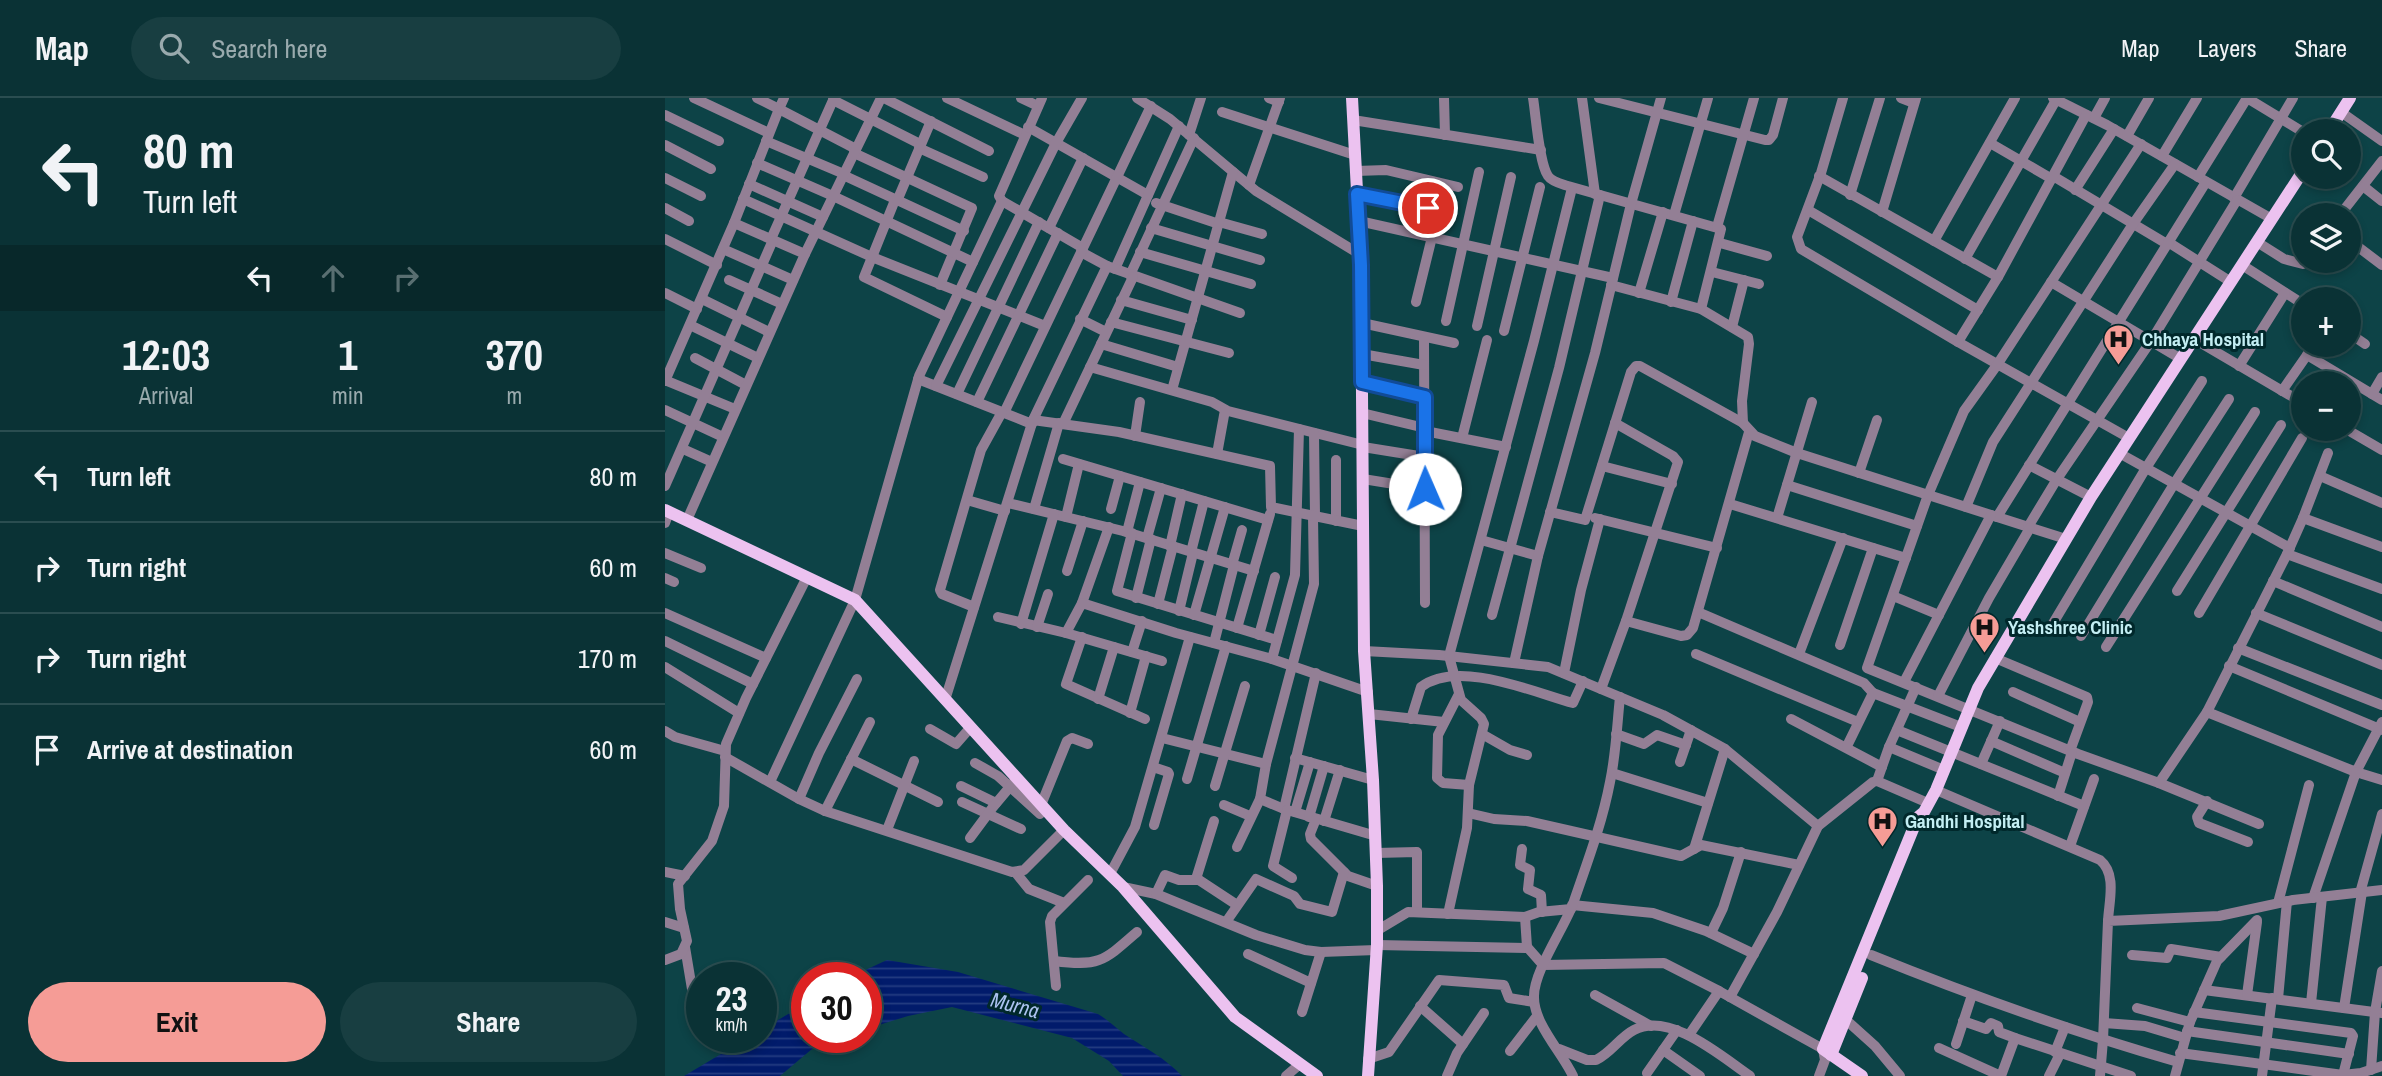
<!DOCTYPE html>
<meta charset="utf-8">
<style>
:root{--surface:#0a3235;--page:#183e41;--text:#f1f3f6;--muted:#99aaad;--line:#2a4d50;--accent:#f59c96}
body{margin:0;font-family:"Archivo Narrow",sans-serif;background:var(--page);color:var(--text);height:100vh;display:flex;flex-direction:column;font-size:26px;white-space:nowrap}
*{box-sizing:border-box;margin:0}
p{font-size:23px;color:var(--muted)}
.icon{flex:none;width:38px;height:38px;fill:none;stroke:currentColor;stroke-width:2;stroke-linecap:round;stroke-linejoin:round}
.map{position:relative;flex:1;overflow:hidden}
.sheet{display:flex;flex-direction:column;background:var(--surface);width:665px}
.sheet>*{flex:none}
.top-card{background:#0a3235;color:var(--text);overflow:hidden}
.tools{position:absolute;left:1626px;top:21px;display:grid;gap:14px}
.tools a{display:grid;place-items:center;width:70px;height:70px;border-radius:50%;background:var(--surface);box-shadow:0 4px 10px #0003,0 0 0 2px var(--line);font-size:35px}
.speed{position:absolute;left:21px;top:864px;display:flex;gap:14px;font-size:35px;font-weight:700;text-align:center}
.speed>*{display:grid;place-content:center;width:91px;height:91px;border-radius:50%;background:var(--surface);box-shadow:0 4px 10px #0003,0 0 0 2px var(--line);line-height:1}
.speed small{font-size:18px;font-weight:400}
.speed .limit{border:10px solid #d22;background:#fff;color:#111}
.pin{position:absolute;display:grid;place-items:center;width:60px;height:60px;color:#fff;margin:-30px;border:4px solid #fff;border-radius:50%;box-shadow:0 2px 7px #0007}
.me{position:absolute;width:77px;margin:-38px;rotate:359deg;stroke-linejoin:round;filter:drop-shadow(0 0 5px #0008)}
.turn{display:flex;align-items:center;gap:24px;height:147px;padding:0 28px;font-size:32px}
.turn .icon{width:91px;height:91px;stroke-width:2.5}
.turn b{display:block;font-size:49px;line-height:60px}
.lanes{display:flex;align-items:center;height:66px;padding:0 28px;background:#0003;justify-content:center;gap:35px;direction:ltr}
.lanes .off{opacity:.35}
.eta{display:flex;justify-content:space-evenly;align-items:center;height:119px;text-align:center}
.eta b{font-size:42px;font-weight:700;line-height:49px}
.button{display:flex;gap:14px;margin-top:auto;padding:14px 28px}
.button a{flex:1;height:80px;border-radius:42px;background:var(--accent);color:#111;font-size:28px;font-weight:700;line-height:80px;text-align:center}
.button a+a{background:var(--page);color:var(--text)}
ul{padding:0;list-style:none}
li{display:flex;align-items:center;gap:21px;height:91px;padding:0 28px;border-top:2px solid var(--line)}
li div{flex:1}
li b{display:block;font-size:26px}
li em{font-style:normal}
header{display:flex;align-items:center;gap:42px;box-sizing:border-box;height:98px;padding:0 35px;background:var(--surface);border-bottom:2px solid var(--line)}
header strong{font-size:33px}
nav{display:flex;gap:38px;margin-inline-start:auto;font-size:24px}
.search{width:490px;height:63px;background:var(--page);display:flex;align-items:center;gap:18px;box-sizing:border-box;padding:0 24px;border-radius:38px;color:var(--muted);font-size:26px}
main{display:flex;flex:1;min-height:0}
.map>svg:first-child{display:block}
</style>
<header>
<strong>Map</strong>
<div class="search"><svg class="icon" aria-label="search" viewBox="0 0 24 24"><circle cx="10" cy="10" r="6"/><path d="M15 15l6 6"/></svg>Search here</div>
<nav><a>Map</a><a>Layers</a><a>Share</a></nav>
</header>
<main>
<section class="sheet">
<div class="top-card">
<div class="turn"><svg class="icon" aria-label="left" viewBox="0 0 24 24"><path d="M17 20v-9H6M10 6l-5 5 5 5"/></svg><div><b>80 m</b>Turn left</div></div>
<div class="lanes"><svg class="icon" aria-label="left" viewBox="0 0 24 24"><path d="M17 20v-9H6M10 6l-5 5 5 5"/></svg><svg class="icon off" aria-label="ahead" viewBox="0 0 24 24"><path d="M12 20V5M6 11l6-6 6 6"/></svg><svg class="icon off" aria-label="right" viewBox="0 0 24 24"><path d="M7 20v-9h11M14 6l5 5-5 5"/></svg></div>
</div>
<div class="eta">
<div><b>12:03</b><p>Arrival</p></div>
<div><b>1</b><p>min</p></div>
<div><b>370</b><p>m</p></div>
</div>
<ul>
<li><svg class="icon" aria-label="left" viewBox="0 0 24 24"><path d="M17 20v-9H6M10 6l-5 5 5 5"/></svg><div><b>Turn left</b></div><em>80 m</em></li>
<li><svg class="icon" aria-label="right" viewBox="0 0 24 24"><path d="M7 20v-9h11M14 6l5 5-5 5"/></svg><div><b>Turn right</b></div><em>60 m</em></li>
<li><svg class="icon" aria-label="right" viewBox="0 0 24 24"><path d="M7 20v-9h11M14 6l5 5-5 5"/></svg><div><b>Turn right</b></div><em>170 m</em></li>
<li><svg class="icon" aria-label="arrive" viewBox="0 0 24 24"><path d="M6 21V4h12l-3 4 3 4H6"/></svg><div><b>Arrive at destination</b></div><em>60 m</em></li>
</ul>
<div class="button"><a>Exit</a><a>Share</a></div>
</section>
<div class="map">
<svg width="1717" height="978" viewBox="0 0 1717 978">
<defs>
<pattern id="water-rules" width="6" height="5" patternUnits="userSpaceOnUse" patternTransform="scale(1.75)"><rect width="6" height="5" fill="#011b6b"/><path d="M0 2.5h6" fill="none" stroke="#243c81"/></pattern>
</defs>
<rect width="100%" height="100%" fill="#0d4347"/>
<g fill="url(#water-rules)">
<path d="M222 862 293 874 433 916C443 922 450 929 459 936 480 950 499 959 517 978H458L444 963 407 940 287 909 243 918 201 931V880H183Z"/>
<path d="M142 905V940H160L115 978H19L83 940H96V932Z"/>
</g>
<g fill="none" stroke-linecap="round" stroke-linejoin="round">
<g stroke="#937f95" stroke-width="10">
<path d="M29 0 104 35"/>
<path d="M119 0 114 11 191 51"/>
<path d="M219 0 324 53"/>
<path d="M282 0 360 37"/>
<path d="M356 0 373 8"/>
<path d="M377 0 334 98 337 103 418 150"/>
<path d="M472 0 505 21 591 93 696 157"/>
<path d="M604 0 614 4"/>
<path d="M779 0 780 37"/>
<path d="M868 0C871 18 874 65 883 78 887 84 897 86 903 88L1056 131 1036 211"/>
<path d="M917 0 930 96"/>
<path d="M934 0 1100 42H1104L1108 37 1118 0"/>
<path d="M1178 0 1156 75 1132 139 1136 151 1293 244 1464 340"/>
<path d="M1236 0 1249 5"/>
<path d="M1388 0 1442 27 1607 121"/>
<path d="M168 2 255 46"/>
<path d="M557 14 690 57"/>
<path d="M1676 14 1717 43"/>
<path d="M0 17 54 43"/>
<path d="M1429 20 1440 0"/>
<path d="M688 22 876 52"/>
<path d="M363 29 483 97"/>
<path d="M524 37 536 0"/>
<path d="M1462 38 1484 0"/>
<path d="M101 43 179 76"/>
<path d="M1325 45 1387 81"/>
<path d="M1476 46 1332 267 1299 313 1263 397 1202 570 1413 656 1494 685 1594 726"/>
<path d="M0 47 46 71"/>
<path d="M254 50 318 79"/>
<path d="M189 55 307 110 275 187"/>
<path d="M1497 58 1532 0"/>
<path d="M92 65 168 98 308 164"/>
<path d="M691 73 721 72 793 89"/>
<path d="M178 77 299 133"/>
<path d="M1154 78 1333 179"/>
<path d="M1388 78 1502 146"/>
<path d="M1533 79 1582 0 1638 34"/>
<path d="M0 80 36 98"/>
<path d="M84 86 158 119"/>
<path d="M584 87 615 0"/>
<path d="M1698 88 1717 103"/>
<path d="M1410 92 1449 31"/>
<path d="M692 96 787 115"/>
<path d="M1185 97 1215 0"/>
<path d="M1569 100 1628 0"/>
<path d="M78 101 207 159 380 228"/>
<path d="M230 102 199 179 282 219"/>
<path d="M232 103 266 23"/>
<path d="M491 105 554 126"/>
<path d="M0 110 24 123"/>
<path d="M1143 112 1313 212"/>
<path d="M1217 114 1251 0"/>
<path d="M1009 117 1043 0"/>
<path d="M1675 117 1717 63"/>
<path d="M694 123 948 180"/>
<path d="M554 124 597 136"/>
<path d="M69 125 114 11 92 0"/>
<path d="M1052 129 1089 0"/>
<path d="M384 130 418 60"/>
<path d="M486 130 595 162"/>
<path d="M0 141 52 167"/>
<path d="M106 141 169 0"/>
<path d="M1684 142 1717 167"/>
<path d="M1269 143 1350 0"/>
<path d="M1503 144 1566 184"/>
<path d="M1592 144 1619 161 1638 166 1640 163"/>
<path d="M1055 145 1102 158"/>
<path d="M58 151 128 182"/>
<path d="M416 154 442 168"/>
<path d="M475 154 586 186"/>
<path d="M140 156 216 0"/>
<path d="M1300 161 1391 2"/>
<path d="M1577 167 1638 206"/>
<path d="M450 171 514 28"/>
<path d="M1047 174 1094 186"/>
<path d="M465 177 529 40"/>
<path d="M64 182 117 206"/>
<path d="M1386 184 1516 261"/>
<path d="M946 187 1036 211 1083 239 1084 246 1077 303 1078 325"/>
<path d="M0 195 32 211"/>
<path d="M974 195 998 114"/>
<path d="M37 201 104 234"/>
<path d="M456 202 527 222"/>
<path d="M751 204 767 139"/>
<path d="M1006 204 1028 123"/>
<path d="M415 221 441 234"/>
<path d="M781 223 814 74"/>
<path d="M446 224 564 255"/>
<path d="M697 225 789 245"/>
<path d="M25 227 93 260"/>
<path d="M812 228 846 79"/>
<path d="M1067 229 1079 182"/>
<path d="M839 233 875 89"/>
<path d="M1684 235 1700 246"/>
<path d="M759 239 760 505"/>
<path d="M1529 241 1638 305"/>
<path d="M1293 244 1333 179 1421 17"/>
<path d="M436 246 513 269"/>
<path d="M697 256 759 267"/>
<path d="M1642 257 1717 302"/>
<path d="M30 260 81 287"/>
<path d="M1574 268 1620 195"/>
<path d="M425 269 547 304 563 313 698 347"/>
<path d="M253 281 367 326"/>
<path d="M0 282 70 311"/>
<path d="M0 283 69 125 140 156 22 422"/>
<path d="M697 283 760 299"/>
<path d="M271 288 391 45 417 0"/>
<path d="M507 292 568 74"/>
<path d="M1617 293 1649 247"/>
<path d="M292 296 374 124"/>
<path d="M1707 296 1717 279"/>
<path d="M312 304 393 135"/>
<path d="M0 312 58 339"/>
<path d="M339 315 486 8"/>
<path d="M697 315 760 330"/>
<path d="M368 322 442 168 575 215"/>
<path d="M950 325 1008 358 1013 364 961 523 1016 538 1022 537 1028 530 1084 334"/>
<path d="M398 326 468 179"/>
<path d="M1681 331 1717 352"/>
<path d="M760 333 841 349"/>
<path d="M649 335 650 418"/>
<path d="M470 338 475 304"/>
<path d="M797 340 822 242"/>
<path d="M698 349 760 359"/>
<path d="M18 351 47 364"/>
<path d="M1454 355 1625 450"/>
<path d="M552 356 560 312"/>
<path d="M398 361 603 422"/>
<path d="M671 362V423"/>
<path d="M1364 367 1426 399"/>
<path d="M937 368 1007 386"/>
<path d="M1194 375 1212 322"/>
<path d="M1655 378 1717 405"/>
<path d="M698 381 760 391"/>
<path d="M1122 387 1252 428"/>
<path d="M0 388 108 142"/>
<path d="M302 402 340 413"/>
<path d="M343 405 458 433 589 473"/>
<path d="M1065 406 1241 460"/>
<path d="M1301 409 1328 344 1468 126 1510 66"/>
<path d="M369 411 394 325"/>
<path d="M446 411 455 378"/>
<path d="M885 414 920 422 966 274 971 268H975L1078 325 1090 338 1132 355 1401 441"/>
<path d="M648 418 649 486 601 666 595 701 619 711 711 738"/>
<path d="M401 419 414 366"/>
<path d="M1332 419 1541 84"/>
<path d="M930 420 1052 450"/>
<path d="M1112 420 1147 304"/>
<path d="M1638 420 1663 355"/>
<path d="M0 425 4 414"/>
<path d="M1363 429 1392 381 1486 243 1572 102"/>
<path d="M462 434 475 384"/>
<path d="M467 435 452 493 612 542"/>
<path d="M482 440 496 390"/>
<path d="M816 442 873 458"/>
<path d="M505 448 517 396"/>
<path d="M1717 449 1638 420 1622 456 1542 614 1691 674 1717 624"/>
<path d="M526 454 539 403"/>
<path d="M0 455 36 470"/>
<path d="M1622 456 1717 491"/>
<path d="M567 467 577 432"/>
<path d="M402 473 418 423"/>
<path d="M0 480 9 484"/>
<path d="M1608 483 1717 529"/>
<path d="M1512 493 1616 327"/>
<path d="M1228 498 1274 517"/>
<path d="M471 500 486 441"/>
<path d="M417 505 444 429"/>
<path d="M493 506 508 448"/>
<path d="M309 509 277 496 275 492 316 352 337 314"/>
<path d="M514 513 528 455"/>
<path d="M1033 514 1199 585 1208 595"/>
<path d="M0 515 101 560"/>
<path d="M1534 515 1637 340"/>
<path d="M1591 515 1717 567"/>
<path d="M529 517 560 409"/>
<path d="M827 517 894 270 935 97"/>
<path d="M333 519 401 535 417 505 511 535 607 561 703 594"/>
<path d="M356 526 389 416"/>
<path d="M1387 527 1481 370 1537 283"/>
<path d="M372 529 383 496"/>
<path d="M572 530 605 416"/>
<path d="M401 535 497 563"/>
<path d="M594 537 610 479"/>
<path d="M1416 538 1509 386 1564 301"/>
<path d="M417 539 401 586 480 621"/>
<path d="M0 543 88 586"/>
<path d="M549 545 569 467"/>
<path d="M1175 547 1208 450"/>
<path d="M1441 549 1590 314"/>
<path d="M1573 550 1717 607"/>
<path d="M699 553 774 557 883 569 998 617 1060 651 1153 728"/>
<path d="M467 554 477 523"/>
<path d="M1031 556 1193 624"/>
<path d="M1134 556 1178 440"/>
<path d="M1330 560 1422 599 1423 604 1405 653"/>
<path d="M607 561 630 477 634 331"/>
<path d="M849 565 873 458 930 255 966 106 996 0"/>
<path d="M1564 568 1717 632"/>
<path d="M0 569 74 615"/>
<path d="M899 575 916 492 935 421"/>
<path d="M1239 584 1326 417"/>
<path d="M936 591 961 523"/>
<path d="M1348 594 1415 624"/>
<path d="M794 596 773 637 772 680 778 685 804 687"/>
<path d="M1273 598 1324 500 1365 430"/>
<path d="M433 601 449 549"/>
<path d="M280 602 368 322 454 334 605 368 606 409 698 428"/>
<path d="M465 615 481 558"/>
<path d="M704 616 779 624"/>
<path d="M746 621 756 589C793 561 868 594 908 605L918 583"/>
<path d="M1126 621 1217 669"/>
<path d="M265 631 291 646 305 630"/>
<path d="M1232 632 1419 708"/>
<path d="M0 633 10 639 60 653"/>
<path d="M817 636 845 652 862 657"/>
<path d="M951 636 979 646 992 637 1021 647"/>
<path d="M497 640 601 666"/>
<path d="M1326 643 1400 675"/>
<path d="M1182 648 1208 595 1296 629"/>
<path d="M1224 649 1279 672"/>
<path d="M60 659 134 701 160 713 347 774 359 772 399 732"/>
<path d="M630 660 708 682"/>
<path d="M186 661 273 704"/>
<path d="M1015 664 1026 632"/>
<path d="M310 665 333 678 375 716"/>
<path d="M1316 666 1335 623"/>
<path d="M488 669 503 674 504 676 489 727"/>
<path d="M947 675 1043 705"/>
<path d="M522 681 561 548"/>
<path d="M1212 683 1224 649 1251 589"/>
<path d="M105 684 190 502 254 278 337 103"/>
<path d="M1494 685 1542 614"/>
<path d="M296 688 331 705"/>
<path d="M550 688 580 588"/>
<path d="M1271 692 1435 762C1452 776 1444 803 1443 823"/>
<path d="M1393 698 1407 654"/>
<path d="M134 701 154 655 192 581"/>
<path d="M1542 703 1532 719 1534 725 1583 744"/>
<path d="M297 704 356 731"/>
<path d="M376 707 402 643 407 640 423 646"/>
<path d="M559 707 585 718"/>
<path d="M619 711 651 575"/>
<path d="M622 712 608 768 627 780"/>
<path d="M160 713 205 624"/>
<path d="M630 714 645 664"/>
<path d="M803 715 829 721 862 723 1016 758 1036 747 1134 767"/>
<path d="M644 719 659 668"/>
<path d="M651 721 645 736 646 741 683 778 712 788"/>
<path d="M659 723 675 672"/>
<path d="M222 732 249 663"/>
<path d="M305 740 328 709 349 684"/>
<path d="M1405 748 1429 681"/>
<path d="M572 749 595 701"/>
<path d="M857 751 855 767 865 772 863 791 876 797 877 814"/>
<path d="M1029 751 1060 651"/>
<path d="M711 755 752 754V814"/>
<path d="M0 774 20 778"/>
<path d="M351 775 364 791 399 805"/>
<path d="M445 776 470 729 525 539"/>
<path d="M531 781 549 723"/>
<path d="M458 789 491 796 591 837 640 852 656 854 711 852"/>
<path d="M1695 795 1717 716"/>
<path d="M491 796 500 777 514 782H534L572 807"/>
<path d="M1648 800 1691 674 1717 682"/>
<path d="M1613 805 1644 687"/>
<path d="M907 807 988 815 1041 833 1089 856"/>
<path d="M783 816 802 730 804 687 819 626 816 620 796 602 784 558 869 243 907 90"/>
<path d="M860 819 862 849"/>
<path d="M0 824 19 830"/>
<path d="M561 824 591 781 629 798 635 806 667 814 679 774"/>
<path d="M713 832 743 814 860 819 874 814 906 811"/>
<path d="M1046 835 1058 810 1076 754"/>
<path d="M712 847 863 850 878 867 999 865 1054 893"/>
<path d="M20 849 32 921"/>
<path d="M583 856 646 885"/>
<path d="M1206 857C1307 898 1409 934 1513 964"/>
<path d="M1467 857 1502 860 1506 851 1556 859"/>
<path d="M0 862 16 856 22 843 15 811 13 786 47 743 59 708 61 646 81 600 142 479"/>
<path d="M389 863C434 869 439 863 472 834"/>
<path d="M391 888 385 824 387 818 423 782"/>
<path d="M1539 892 1717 915"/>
<path d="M930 897 986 928"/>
<path d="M1582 897 1592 824"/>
<path d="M1065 899 1112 814 1153 728 1208 684 1212 683 1263 705"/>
<path d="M1613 901 1622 803"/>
<path d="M1646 905 1657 799"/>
<path d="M755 908 798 946"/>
<path d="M1472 910 1525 924"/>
<path d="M1679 910 1697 794"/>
<path d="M637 914 656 854"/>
<path d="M1529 914 1686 935 1688 938 1678 977"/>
<path d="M1180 921 1210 948 1235 978"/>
<path d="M1298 923 1321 931 1326 925 1333 928 1334 934 1350 940 1466 978"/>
<path d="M1439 925 1480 928 1520 940"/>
<path d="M1522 933 1684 956"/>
<path d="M1024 937 1054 893 1158 951 1160 962 1154 978"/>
<path d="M1291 946 1307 897"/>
<path d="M1274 950 1336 978"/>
<path d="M894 951 922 962H931C946 955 955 939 969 932 1005 913 1057 959 1085 978"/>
<path d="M998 952 1035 978"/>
<path d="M845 953 872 918"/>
<path d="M1390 954 1400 929"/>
<path d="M1515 955 1678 977 1696 975 1717 968"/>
<path d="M703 961 724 954 774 882 839 887 844 900 869 904"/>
<path d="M1706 972 1710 914 1717 873"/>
<path d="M982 975 1012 932"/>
<path d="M621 978 635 966"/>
<path d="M782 978 792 955 819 915"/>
<path d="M908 978C896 953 868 925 869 898 869 873 898 832 908 806 922 765 937 726 945 684 951 656 952 627 955 599"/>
<path d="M1336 978 1350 940"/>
<path d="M1384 978 1395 956"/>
<path d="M1435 978 1438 942 1443 823 1554 818 1628 802 1717 792"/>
<path d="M1510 978 1525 924 1552 863 1592 822"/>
<path d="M1597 978 1607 900"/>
</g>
<g stroke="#ecc2f0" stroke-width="12">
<path d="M687 0 696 167 699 553 708 682 712 788V847L703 978"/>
<path d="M1664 33 1685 0"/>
<path d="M0 412 190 502 399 732 458 789 570 919 652 978"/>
<path d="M1166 957 1197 880"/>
<path d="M1197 978 1158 951 1253 719 1259 714 1271 692 1313 590 1426 399 1638 73"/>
</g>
</g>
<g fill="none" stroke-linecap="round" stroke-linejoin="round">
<defs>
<path id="route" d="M760 391V299L697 284 696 167 692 96 763 110"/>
</defs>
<use href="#route" stroke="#114b97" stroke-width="18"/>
<use href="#route" stroke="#1a73e8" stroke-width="12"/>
</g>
<defs>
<symbol id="hospital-pin" viewBox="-11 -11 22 30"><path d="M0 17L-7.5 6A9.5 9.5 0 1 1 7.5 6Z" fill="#f59c96" stroke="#00282b"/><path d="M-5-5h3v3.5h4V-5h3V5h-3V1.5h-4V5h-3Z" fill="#111"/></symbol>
</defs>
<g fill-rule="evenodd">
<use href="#hospital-pin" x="1436" y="224" width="35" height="47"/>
<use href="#hospital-pin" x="1302" y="512" width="35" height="47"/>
<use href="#hospital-pin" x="1200" y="706" width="35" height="47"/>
</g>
<g text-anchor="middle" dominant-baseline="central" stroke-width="6" stroke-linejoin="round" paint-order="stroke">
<g font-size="19" font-weight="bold" fill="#c3eef3" stroke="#00282b" text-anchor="start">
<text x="1477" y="241">Chhaya Hospital</text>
<text x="1343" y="529">Yashshree Clinic</text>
<text x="1240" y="723">Gandhi Hospital</text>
</g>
<g font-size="21" font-style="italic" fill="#acc3f0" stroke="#00282b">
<text transform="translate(350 907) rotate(15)">Murna</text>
</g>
</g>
</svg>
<div class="tools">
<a><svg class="icon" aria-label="search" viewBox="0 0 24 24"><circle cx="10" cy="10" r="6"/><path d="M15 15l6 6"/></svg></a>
<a><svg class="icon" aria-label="layers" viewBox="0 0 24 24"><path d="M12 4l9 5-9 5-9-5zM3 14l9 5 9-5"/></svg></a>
<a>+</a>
<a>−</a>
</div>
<div class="speed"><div>23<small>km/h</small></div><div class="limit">30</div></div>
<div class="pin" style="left:763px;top:110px;background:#d93025"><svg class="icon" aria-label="arrive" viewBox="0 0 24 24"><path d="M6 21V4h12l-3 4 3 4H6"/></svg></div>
<svg class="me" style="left:760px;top:391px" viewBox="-20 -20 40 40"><circle r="19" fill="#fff"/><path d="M0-13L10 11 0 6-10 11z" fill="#1a73e8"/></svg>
</div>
</main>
